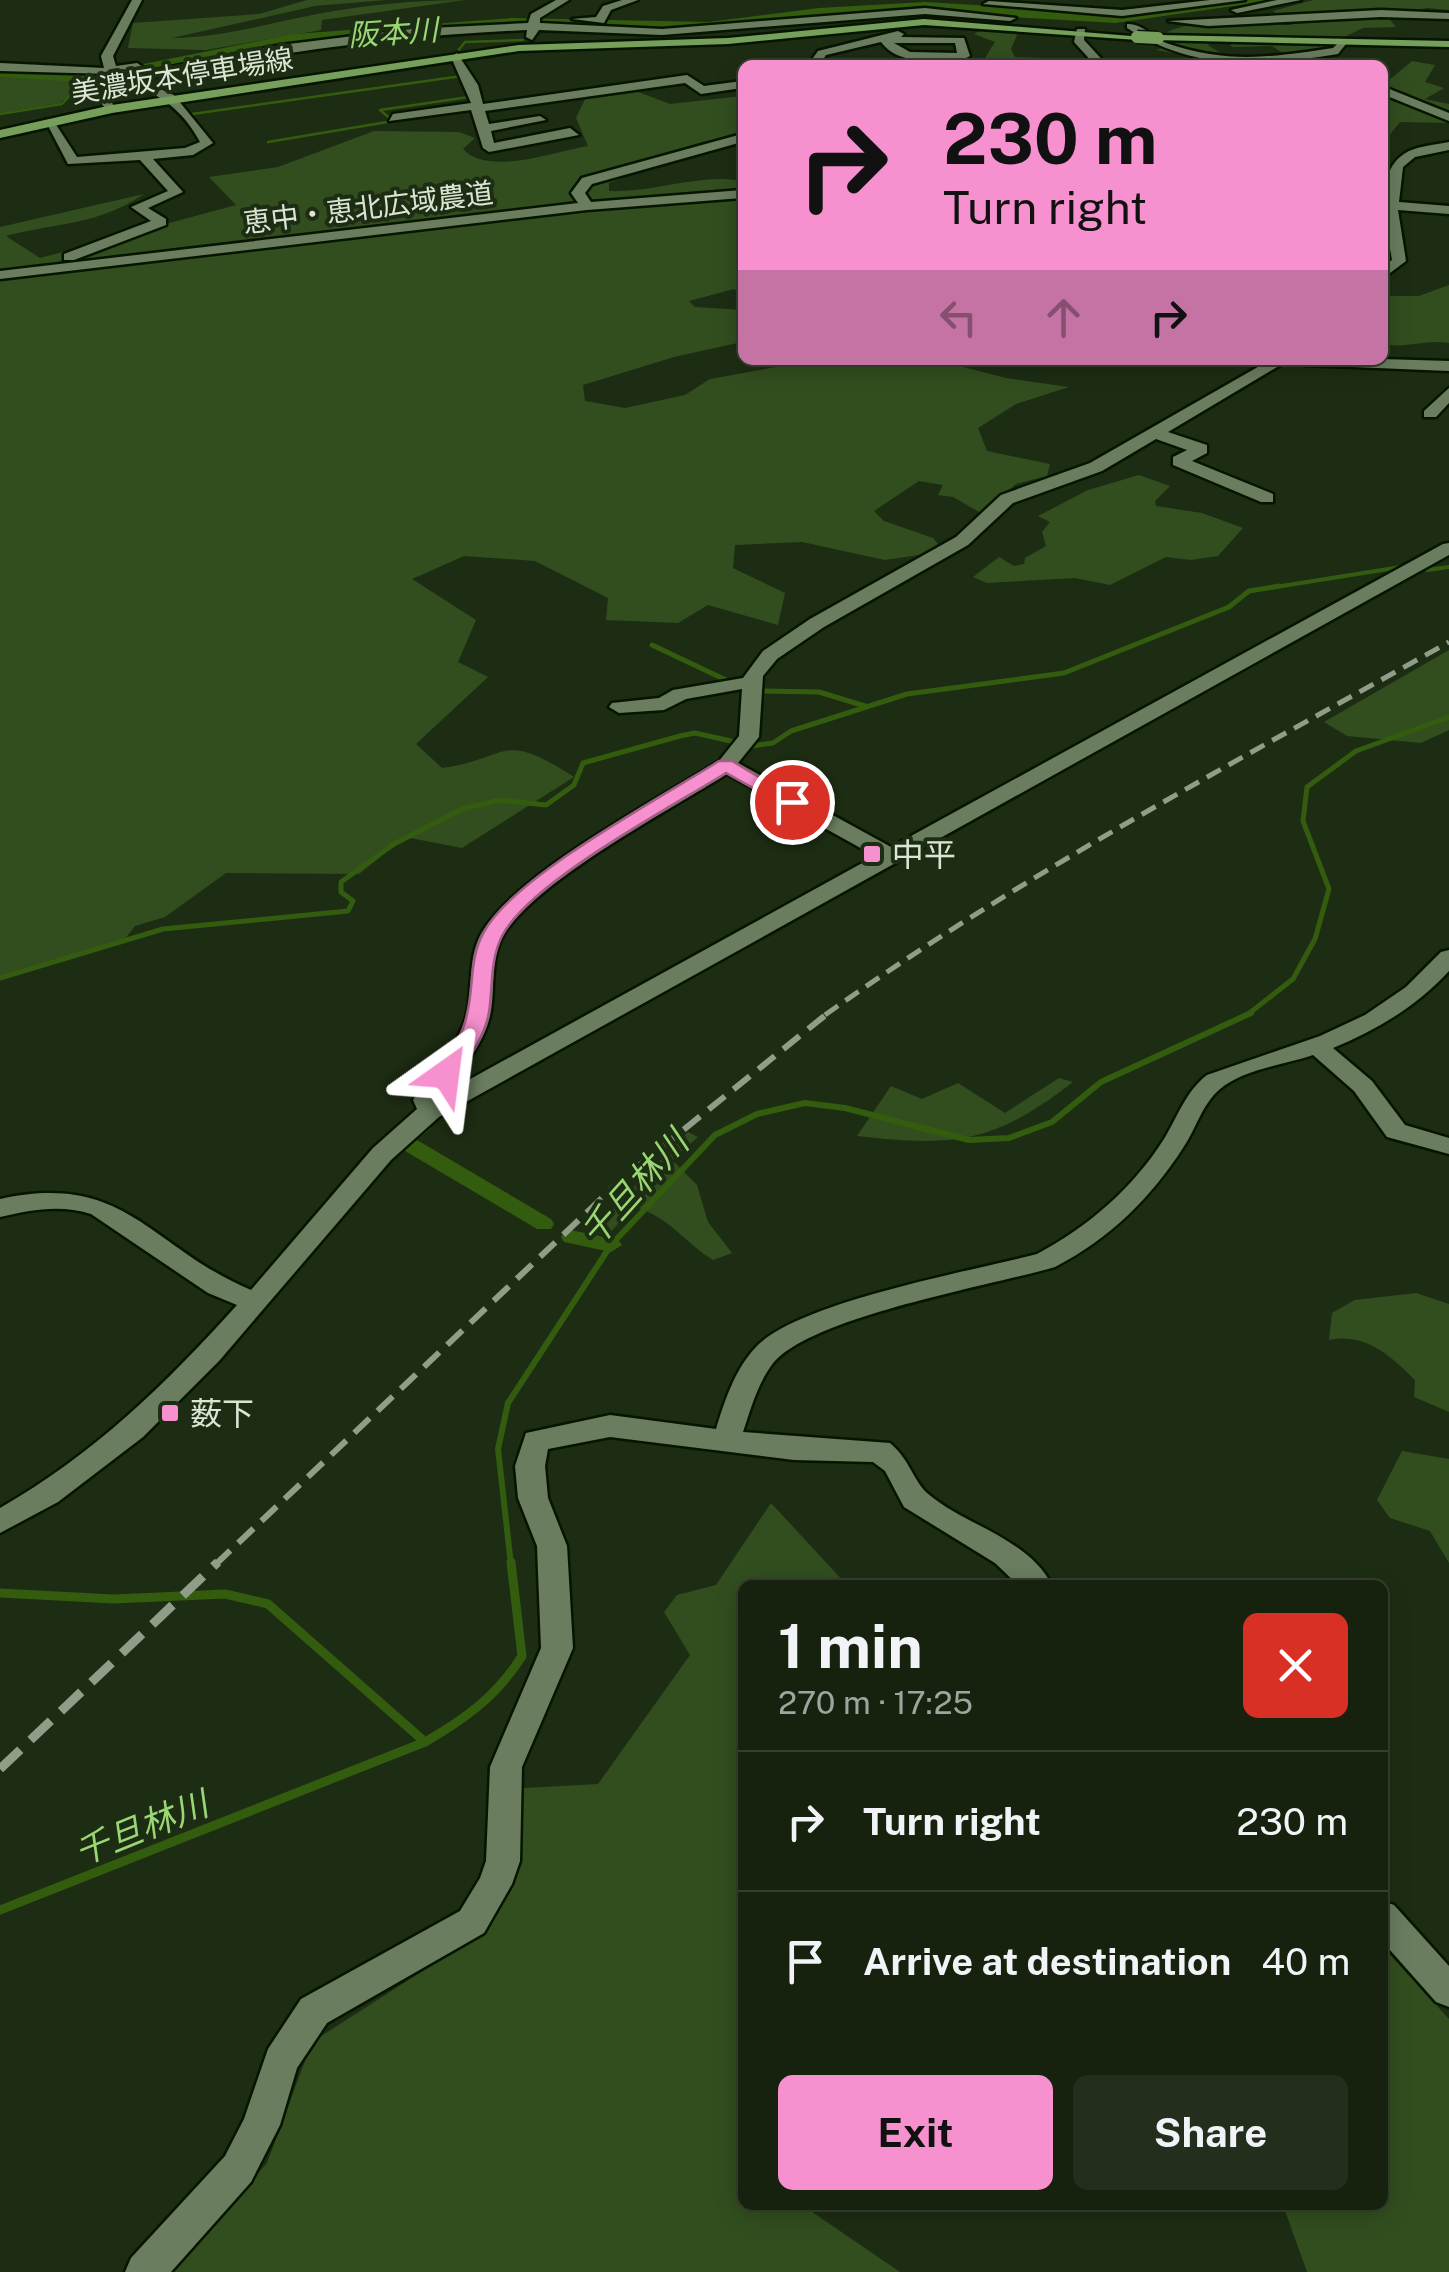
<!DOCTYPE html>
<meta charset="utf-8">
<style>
:root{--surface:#16220e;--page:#232f1c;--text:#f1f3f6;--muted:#9ea49e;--line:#353f2e;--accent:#f790ce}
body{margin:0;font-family:"Public Sans","Noto Sans JP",sans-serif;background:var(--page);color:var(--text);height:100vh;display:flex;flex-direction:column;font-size:38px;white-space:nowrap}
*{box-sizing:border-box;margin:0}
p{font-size:32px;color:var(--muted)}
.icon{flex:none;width:55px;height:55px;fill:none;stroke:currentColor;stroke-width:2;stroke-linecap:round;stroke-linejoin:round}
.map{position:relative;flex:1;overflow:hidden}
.details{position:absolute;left:738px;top:1580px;width:650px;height:630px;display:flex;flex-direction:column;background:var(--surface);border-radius:15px;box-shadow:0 5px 25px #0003,0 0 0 2px var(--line)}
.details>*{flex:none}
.guide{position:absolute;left:738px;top:60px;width:650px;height:305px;border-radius:15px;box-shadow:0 5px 25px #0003,0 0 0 2px var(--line);background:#f790ce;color:#111;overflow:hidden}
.pin{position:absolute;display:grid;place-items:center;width:85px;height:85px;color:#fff;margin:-42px;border:5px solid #fff;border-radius:50%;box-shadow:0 2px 10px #0007}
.me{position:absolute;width:110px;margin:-55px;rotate:31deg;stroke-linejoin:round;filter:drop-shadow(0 0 8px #0008)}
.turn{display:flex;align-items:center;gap:35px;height:210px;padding:0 40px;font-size:45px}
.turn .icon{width:130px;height:130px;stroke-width:2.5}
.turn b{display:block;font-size:70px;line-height:85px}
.lanes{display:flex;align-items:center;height:95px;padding:0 40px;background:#0003;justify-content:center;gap:50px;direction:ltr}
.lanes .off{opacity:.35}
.round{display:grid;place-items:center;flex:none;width:105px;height:105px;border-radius:15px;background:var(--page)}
.head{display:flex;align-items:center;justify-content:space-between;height:170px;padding:0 40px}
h1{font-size:60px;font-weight:700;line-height:75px}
.action{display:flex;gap:20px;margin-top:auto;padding:20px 40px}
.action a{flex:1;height:115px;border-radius:15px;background:var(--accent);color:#111;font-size:40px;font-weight:700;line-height:115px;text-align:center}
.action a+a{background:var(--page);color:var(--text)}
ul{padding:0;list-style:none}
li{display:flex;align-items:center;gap:30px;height:140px;padding:0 40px;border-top:2px solid var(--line)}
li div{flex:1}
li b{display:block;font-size:38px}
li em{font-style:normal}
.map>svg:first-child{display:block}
</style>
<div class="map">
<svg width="1449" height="2272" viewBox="0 0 1449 2272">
<rect width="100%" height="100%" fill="#1d2d13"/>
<g fill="#324e1f">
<path d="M307 0H386L315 6 172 38C221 38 269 23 317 14 366 5 415 0 465 0L322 20 321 30 206 50 128 48 133 23 259 14Z"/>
<path d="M1313 0H1449V10L1427 8 1387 16 1396 27 1363 28 1311 53 1287 56 1272 46 1232 47 1228 40 1206 39 1209 46 1242 65C1213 65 1186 55 1157 50L1166 46 1157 40C1178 14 1259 25 1292 25L1273 11Z"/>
<path d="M983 29 1019 30 1011 49 1015 57 1073 59 1094 65H867L899 57 985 58 995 42 974 34Z"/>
<path d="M1412 61 1435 65 1425 82 1444 88 1425 99 1449 104V123L1400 122 1383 143 1382 86Z"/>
<path d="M0 74 88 80 60 103 0 113Z"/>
<path d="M633 90 670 104 742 96V136L706 141 635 162 648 169 609 183V191C655 193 699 173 742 181V294L734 289 689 301 695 307 742 310V329L738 332 742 342 674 357 583 385 585 401 625 408 685 395 710 379 815 360H936L1006 378 1069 387 1016 404 978 428 987 451 1050 464 1047 476 1016 484 981 513 953 497 938 495 943 485 919 481 874 511 884 521 933 538 938 544 932 553 885 560 802 542 735 545 733 568 785 593 778 625 708 605 678 623 606 620 608 598 535 561 464 556 412 579 476 620 458 662 488 677 416 744 442 768C513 758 499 729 574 777L462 848 405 837 359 874 226 873 165 917 135 926 125 939 0 977V227L144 194C97 226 58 222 6 236L40 258 236 205 209 177 278 167 374 131 459 132 475 138 463 149C488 177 556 151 588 146L576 118 585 99Z"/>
<path d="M1449 285V343C1426 339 1406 349 1383 344V296H1419Z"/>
<path d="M1139 475 1170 486 1155 501 1156 506 1202 513 1243 528 1218 556 1191 560 1166 557 1110 585 1075 578 987 583 973 577 999 557 1014 566 1024 564 1025 558 1046 546 1042 532 1050 522 1038 516 1088 490Z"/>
<path d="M1449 650V730L1421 743 1347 736 1324 722Z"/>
<path d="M1059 1078 1073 1082C993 1144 955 1147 857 1136L891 1086 922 1099 958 1083 1005 1113Z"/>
<path d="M688 1132 698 1137 672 1160 697 1185 708 1222 732 1253 713 1260C682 1241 670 1216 633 1207L608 1235 591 1231Z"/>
<path d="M1416 1293 1449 1304V1412L1414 1397 1415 1380C1391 1356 1365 1332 1329 1340L1332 1313 1355 1300Z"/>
<path d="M1402 1451 1449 1459V1563L1430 1531 1390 1518 1377 1500Z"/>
<path d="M771 1503 847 1585H742V2205H802L900 2272H172L267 2163 312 2042 474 1938 512 1883 524 1788 598 1784 690 1655 664 1612 677 1595 716 1585Z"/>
<path d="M1383 1947 1449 2019V2272H1307L1283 2205H1382Z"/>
</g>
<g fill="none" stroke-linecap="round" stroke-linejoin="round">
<g stroke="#335c0f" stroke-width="2.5">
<path d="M457 52 465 42 523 40"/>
<path d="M0 114 62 104 76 89 99 78"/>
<path d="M192 114 462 76"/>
<path d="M268 142 393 121 380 110 469 97 467 93"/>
</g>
<g stroke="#335c0f" stroke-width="4">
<path d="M1427 570 1449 567"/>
<path d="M1263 589 1401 567"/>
</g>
<g stroke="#335c0f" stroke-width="5">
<path d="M652 645 726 680"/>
<path d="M756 691 819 692 865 706"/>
<path d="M751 746 773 743 791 731 907 694 1064 673 1229 607 1249 591 1279 586"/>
<path d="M0 978 163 929 348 911 353 901 341 892V882L394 844 462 809 500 800 546 805 574 785 583 763 680 736 695 733 731 741"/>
<path d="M1247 1015 1293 979 1315 939 1329 889 1303 821 1307 787 1356 751 1449 717"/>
</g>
<path stroke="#335c0f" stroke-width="6" d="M511 1565 498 1449 508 1403 611 1245 715 1135 757 1114 805 1103 845 1108 969 1140 1009 1138 1052 1122 1101 1082 1251 1013"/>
<g stroke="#335c0f" stroke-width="9">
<path d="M0 1593 114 1599 225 1594 268 1604 425 1742"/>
<path d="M0 1910 425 1742C465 1719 497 1696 522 1656L511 1562"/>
</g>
<g fill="#335c0f" fill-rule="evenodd">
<path d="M421 1122 431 1128 417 1140 551 1219 554 1224 551 1229H537L400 1148 396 1139Z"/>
<path d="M571 1230 618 1240 622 1245 611 1252 564 1242 561 1237 564 1232Z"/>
</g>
<path fill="#335c0f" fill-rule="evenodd" d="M1229 0H1276L1115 23 925 12 819 18 708 32 512 28 294 44 99 83 0 77V67L99 73 294 34 512 18 708 22 819 8 925 2 1115 13Z"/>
<defs>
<g id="minor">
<path d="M132 0H142L113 56 116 66 137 63 143 67 121 73 125 76 281 45 410 29 528 23 531 14 556 0H569L540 18V23L662 29 925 8 1016 18 1010 21 925 14 662 35 539 30 532 40 526 37 527 30C391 36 273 53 139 80L174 95 213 143 193 155 153 159 183 192 148 208 166 219V225L74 260H64V254L151 221 131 207 168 191 140 160 68 164 45 120H53L77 157 185 148 200 142C184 112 161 93 129 85L111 100 116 112H108L98 99 117 82 109 74 0 71V63L104 68 101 56Z"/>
<path d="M622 0H638L611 10 604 23 572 19 596 17 603 6Z"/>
<path d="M1210 0H1245L1122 16 983 4 989 1 1122 10Z"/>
<path d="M1277 0H1301L1237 13 1231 10Z"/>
<path d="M1381 10 1449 13V19L1381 17 1208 26 1168 21Z"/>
<path d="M1127 24C1143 23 1154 39 1169 44 1229 64 1273 57 1333 48L1340 41 1346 44 1338 54C1261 66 1196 72 1127 28Z"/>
<path d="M1077 29H1085L1084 40 1107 65H1095L1074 42Z"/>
<path d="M898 31 904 34 901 37 964 38 970 56 964 59C936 60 900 67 881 42L826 55 820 65H808L818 51ZM894 43H955L957 53 910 52Z"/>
<path d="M457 53 478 85 483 104 687 75 704 86 742 81V88L701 94 685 83 485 111 489 124 540 116 546 120 491 131 494 143 570 128 579 135 489 152 483 148 471 110 389 121 393 114 471 103 451 57Z"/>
<path d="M1382 86 1449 113V121L1382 94Z"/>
<path d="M742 134V142L592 184 585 193 591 202 742 190V198L587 210 0 279V271L578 203 571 193 582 178Z"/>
<path d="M1449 142V150L1415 157 1403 167 1399 202 1449 206V214L1398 210 1406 261 1382 279V267L1392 260C1387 229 1373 174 1404 154 1415 146 1435 145 1449 142Z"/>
<path d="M1382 359 1449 361V371L1305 365 1297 360Z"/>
<path d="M1270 360H1289L1168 432 1207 445V453L1192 461 1273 494V502H1261L1173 465V457L1187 450 1156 439 1102 471 1013 503 968 545 824 627 777 659 763 676 759 737 738 763 891 847 1443 544 1449 543V555L439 1117 391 1160 219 1361 143 1437 58 1502 0 1533V1508C93 1455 166 1384 237 1305L208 1293 91 1214C60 1204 30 1210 0 1217V1199C126 1171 149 1247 251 1290L373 1148 417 1109 413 1100C431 1073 456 1050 466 1017 474 988 466 956 484 929 524 869 655 801 719 761L739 736 742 689 686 699 664 710 619 713 609 707 612 703 659 698 673 690 743 678 763 651 810 619 956 537 1001 495 1090 463ZM727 774 875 856 443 1094C461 1070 483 1046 490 1016 496 989 489 959 504 934 536 881 671 809 727 774Z"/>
<path d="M1449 388V403L1436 417H1424V411Z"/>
<path d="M1449 950V971C1417 1006 1377 1030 1333 1048L1372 1081 1405 1125 1449 1138V1154L1387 1137 1354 1091 1313 1055C1284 1065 1243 1069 1220 1089 1202 1104 1196 1129 1183 1148 1150 1199 1109 1239 1055 1267 989 1286 815 1316 774 1362 758 1382 751 1408 743 1432L890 1443C910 1460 913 1480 927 1493 965 1526 1027 1537 1052 1585H1018L995 1563 904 1507 885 1471 873 1462 794 1460 610 1437 548 1449 545 1466 548 1498 567 1546 573 1648 522 1767 520 1861 512 1884 484 1933 327 2023 297 2068 280 2125 251 2182 171 2272H125L131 2258 225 2156 244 2119 268 2049 301 1999 460 1911 480 1878 486 1861 490 1767 541 1648 537 1546 518 1498 515 1466 526 1433 610 1415 716 1429C725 1400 735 1369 756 1347 798 1302 972 1271 1037 1254 1088 1227 1133 1188 1164 1139 1178 1116 1186 1091 1207 1075L1320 1036 1365 1015 1406 987 1441 952Z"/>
<path d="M1382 1901 1394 1905 1449 1966V2007L1436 2002 1382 1941Z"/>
</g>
<g id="major">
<path d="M924 19 1143 37 1137 40 924 25 728 44 519 51 112 113 0 138V130L112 105 519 45 728 38Z"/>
<path d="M1158 35 1449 41V47L1154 40Z"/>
</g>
</defs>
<use href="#minor" stroke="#071500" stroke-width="5"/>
<use href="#major" stroke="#071500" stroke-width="5"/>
<use href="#minor" fill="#6a7d5f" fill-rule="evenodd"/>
<use href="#major" fill="#769f5b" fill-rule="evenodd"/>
<path stroke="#909d89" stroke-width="5" stroke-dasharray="16 9" stroke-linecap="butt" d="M825 1015C1023 874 1237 761 1449 642"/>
<path stroke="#909d89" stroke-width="6" stroke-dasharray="21 11" stroke-linecap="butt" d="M215 1565 620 1181 828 1013"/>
<path stroke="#909d89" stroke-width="9" stroke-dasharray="28 14" stroke-linecap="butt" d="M0 1769 218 1562"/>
<defs>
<path id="major-bridge" d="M1137 37 1158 38"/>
</defs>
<use href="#major-bridge" stroke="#071500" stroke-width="15" stroke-linecap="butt"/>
<use href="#major-bridge" stroke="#769f5b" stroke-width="12"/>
</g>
<path fill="#f790ce" stroke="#a15e86" stroke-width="2.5" d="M719 761H732L801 802 785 806 726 773C670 808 531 881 502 936 490 960 493 986 489 1012 485 1037 468 1059 454 1079H438L435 1074C448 1056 463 1037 467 1014 474 986 469 958 484 932 513 877 662 797 719 761Z"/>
<g fill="#f790ce" stroke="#1d2d13" stroke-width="4">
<rect x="862" y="844" width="20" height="20" rx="5"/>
<rect x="160" y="1403" width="20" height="20" rx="5"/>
</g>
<g text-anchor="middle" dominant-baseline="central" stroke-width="8" stroke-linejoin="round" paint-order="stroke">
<g font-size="28" fill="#dae5d4" stroke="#1d2d13">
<text transform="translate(182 75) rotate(-9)">美濃坂本停車場線</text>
<text transform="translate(368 207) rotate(-7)">恵中・恵北広域農道</text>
</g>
<g font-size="30" font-style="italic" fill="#9ad674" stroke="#1d2d13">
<text transform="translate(393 32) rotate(-4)">阪本川</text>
</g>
<g font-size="32" fill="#dae5d4" stroke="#1d2d13" text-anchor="start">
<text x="892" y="854">中平</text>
<text x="190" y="1413">薮下</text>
</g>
<g font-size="35" font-style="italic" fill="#9ad674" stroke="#1d2d13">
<text transform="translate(634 1188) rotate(-48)">千旦林川</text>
<text transform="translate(141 1828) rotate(-22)">千旦林川</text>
</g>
</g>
</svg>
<div class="pin" style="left:792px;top:802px;background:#d93025"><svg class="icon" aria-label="arrive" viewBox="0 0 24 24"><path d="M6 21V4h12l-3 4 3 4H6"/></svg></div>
<svg class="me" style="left:446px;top:1074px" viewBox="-20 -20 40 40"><path d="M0-17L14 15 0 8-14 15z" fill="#f790ce" stroke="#fff" stroke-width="4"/></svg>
<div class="guide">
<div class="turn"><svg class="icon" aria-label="right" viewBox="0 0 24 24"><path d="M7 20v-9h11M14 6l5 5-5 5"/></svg><div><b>230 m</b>Turn right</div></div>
<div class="lanes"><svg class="icon off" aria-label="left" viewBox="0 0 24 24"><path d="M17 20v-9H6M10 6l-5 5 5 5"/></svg><svg class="icon off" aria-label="ahead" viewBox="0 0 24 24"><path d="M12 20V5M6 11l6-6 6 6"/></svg><svg class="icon" aria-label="right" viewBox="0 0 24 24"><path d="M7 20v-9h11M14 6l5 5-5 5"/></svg></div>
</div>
<section class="details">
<div class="head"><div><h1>1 min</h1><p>270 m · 17:25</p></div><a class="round" style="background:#d93025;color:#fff"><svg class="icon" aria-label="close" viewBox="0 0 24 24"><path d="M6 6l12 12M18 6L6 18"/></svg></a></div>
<ul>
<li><svg class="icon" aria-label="right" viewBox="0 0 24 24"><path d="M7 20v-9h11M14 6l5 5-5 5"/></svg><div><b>Turn right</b></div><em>230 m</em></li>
<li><svg class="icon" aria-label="arrive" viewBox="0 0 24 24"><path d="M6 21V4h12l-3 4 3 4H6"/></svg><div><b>Arrive at destination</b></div><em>40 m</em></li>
</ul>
<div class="action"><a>Exit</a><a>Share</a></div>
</section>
</div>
